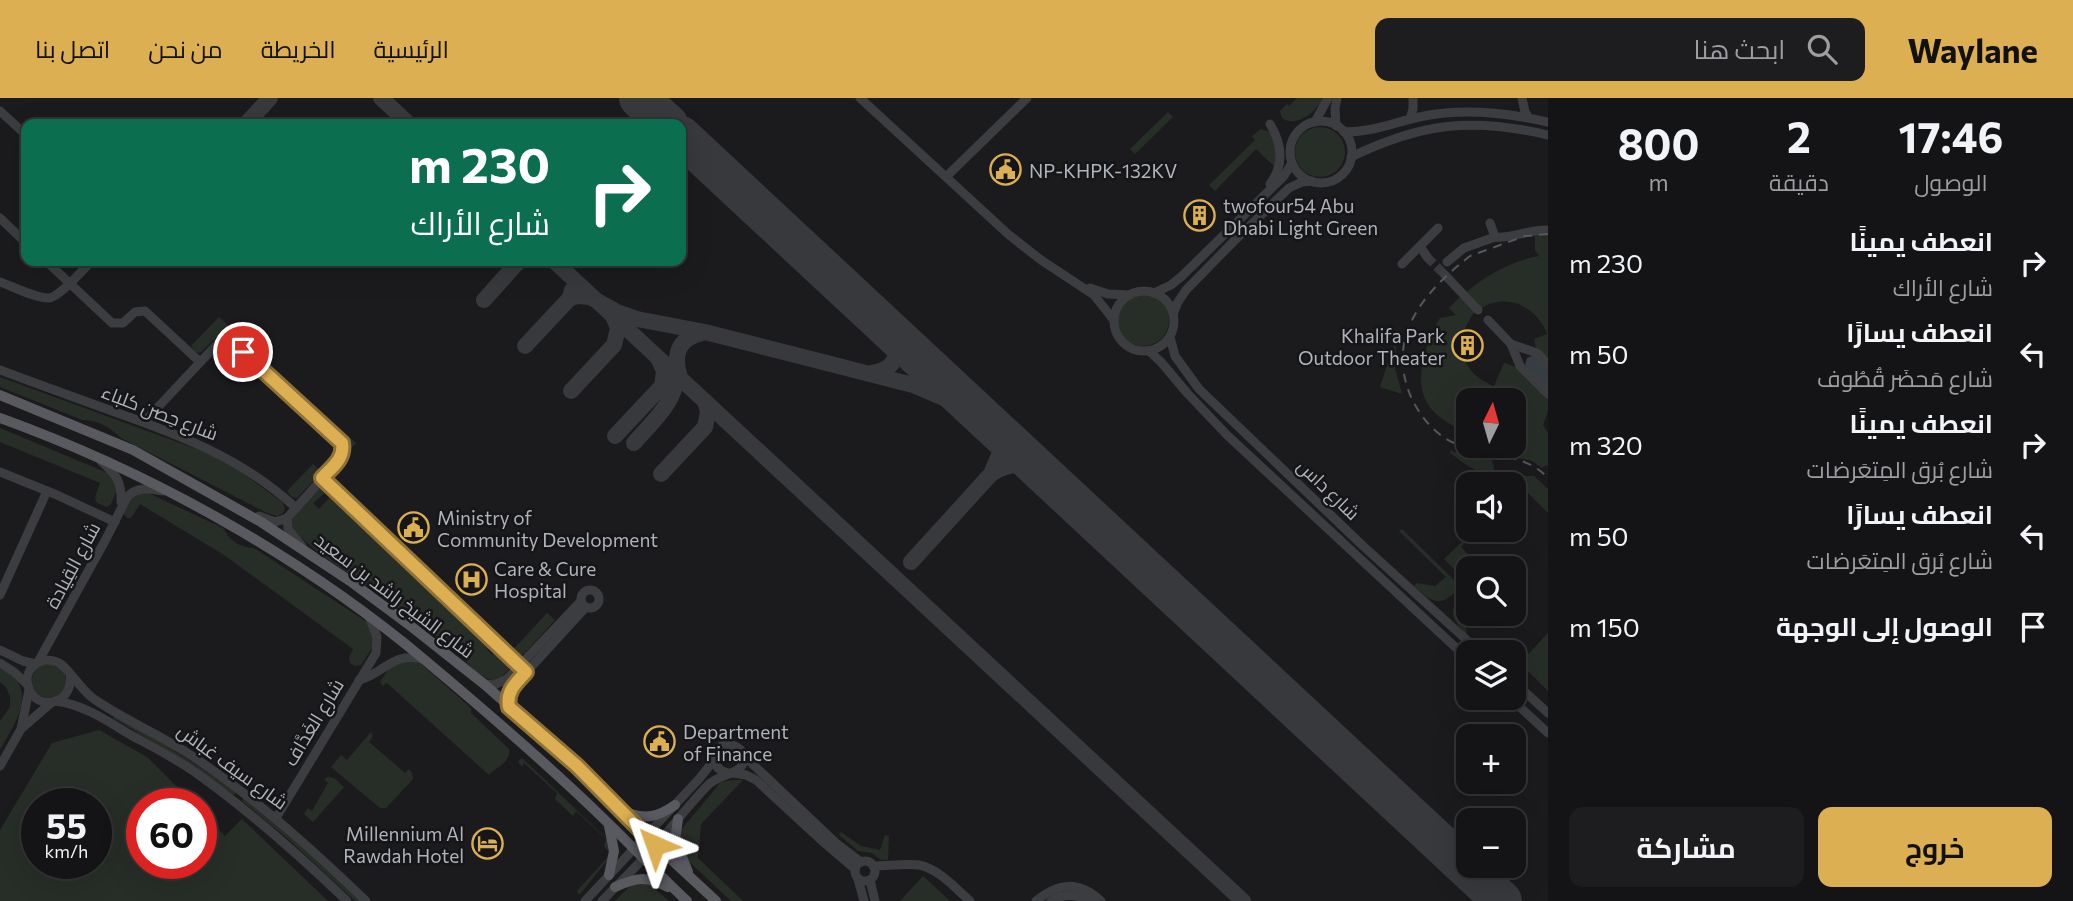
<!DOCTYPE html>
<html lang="ar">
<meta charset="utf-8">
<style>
:root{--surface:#141416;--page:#1d1d1f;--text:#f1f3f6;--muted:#9d9ea1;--line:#333335;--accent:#ddaf53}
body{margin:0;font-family:Commissioner,Cairo,sans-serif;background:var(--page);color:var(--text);direction:rtl;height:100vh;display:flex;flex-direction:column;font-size:26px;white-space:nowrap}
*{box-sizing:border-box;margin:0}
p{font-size:23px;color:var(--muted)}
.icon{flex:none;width:38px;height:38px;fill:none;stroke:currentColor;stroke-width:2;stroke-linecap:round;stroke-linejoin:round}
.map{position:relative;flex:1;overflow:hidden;direction:ltr}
.sheet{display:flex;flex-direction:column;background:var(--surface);width:525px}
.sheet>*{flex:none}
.banner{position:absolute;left:21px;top:21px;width:665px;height:147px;border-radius:14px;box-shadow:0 7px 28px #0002,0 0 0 2px var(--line);direction:rtl;background:#0b6e4f;color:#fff;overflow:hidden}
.needle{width:46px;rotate:5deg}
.fabs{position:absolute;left:1456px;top:290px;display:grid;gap:14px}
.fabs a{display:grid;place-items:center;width:70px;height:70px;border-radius:14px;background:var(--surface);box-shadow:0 7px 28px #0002,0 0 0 2px var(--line);font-size:35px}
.speed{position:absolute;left:21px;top:690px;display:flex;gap:14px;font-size:35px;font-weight:700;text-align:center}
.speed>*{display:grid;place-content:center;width:91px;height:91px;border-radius:50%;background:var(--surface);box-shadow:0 7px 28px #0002,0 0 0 2px var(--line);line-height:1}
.speed small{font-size:18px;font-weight:400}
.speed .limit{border:10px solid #d22;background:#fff;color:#111}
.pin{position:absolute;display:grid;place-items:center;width:60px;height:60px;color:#fff;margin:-30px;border:4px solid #fff;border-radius:50%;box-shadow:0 2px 7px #0007}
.me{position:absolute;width:77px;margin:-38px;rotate:317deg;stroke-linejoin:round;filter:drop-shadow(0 0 5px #0008)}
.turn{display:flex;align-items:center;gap:24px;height:147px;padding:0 21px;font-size:32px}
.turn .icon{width:91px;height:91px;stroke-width:2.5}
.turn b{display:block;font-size:49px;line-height:60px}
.eta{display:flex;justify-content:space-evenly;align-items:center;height:119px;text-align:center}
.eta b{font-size:42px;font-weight:700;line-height:49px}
.action{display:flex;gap:14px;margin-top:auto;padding:14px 21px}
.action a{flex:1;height:80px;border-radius:14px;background:var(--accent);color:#111;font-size:28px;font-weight:700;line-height:80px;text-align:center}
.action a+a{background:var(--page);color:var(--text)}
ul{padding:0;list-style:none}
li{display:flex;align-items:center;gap:21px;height:91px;padding:0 21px}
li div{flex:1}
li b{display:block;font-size:26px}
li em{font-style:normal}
header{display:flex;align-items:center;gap:42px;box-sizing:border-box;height:98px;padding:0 35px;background:var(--accent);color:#111}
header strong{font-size:33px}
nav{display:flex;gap:38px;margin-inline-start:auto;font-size:24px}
.search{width:490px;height:63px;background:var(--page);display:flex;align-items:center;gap:18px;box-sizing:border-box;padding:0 24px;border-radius:14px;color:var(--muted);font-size:26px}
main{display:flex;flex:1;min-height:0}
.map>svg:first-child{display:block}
</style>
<header>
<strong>Waylane</strong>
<div class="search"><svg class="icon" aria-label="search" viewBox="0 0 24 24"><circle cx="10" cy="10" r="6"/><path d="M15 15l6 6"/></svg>ابحث هنا</div>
<nav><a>الرئيسية</a><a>الخريطة</a><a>من نحن</a><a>اتصل بنا</a></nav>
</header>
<main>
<section class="sheet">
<div class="eta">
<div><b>17:46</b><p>الوصول</p></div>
<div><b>2</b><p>دقيقة</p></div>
<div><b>800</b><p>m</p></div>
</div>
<ul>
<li><svg class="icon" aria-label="right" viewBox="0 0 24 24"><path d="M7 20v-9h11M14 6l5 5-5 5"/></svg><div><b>انعطف يمينًا</b><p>شارع الأراك</p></div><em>230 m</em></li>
<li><svg class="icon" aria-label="left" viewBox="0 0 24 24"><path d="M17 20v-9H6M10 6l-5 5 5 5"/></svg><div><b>انعطف يسارًا</b><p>شارع مَحضَر قُطُوف</p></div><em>50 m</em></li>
<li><svg class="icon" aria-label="right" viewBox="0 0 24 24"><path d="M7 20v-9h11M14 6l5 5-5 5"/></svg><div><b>انعطف يمينًا</b><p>شارع بُرق المِتعَرضات</p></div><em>320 m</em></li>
<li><svg class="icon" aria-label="left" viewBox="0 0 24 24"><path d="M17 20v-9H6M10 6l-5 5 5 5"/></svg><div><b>انعطف يسارًا</b><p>شارع بُرق المِتعَرضات</p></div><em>50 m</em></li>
<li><svg class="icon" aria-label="arrive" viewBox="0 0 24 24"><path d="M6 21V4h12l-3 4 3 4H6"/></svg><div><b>الوصول إلى الوجهة</b></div><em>150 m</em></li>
</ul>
<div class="action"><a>خروج</a><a>مشاركة</a></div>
</section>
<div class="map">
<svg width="1548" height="803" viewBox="0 0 1548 803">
<rect width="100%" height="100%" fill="#1b1b1d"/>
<g fill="#272e28" fill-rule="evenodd">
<path d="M1297 0H1323C1316 14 1297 30 1282 20L1280 13 1287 6 1289 8Z"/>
<path d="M1168 14 1173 19 1135 56 1130 51Z"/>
<circle cx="1320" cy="54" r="25"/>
<path d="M1261 31 1270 34 1277 50 1275 69 1256 51 1215 93 1209 87 1255 42 1252 38Z"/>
<path d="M1548 134V261L1536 251 1534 241 1547 236C1537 208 1506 194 1480 211L1465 195C1487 177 1511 163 1539 158L1535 152V136Z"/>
<circle cx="1143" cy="222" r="26"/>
<path d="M1460 199 1475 214C1452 242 1459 274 1494 288L1504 265 1516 269 1548 300V313L1543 327 1548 335V368L1546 367 1542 370 1532 363 1497 355 1496 348H1514V303H1468V336C1458 330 1446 325 1436 316 1408 291 1425 247 1440 220L1456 217 1449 210Z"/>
<path d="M219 219 261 258 260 260 247 247C237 244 234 233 221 235L200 255 196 254 191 248Z"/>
<path d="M1394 247 1396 249 1395 270 1402 296 1380 289Z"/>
<path d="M276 272 356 345 350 351 347 342 273 275Z"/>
<path d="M0 279 210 356 241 374 282 404 285 410 283 415 277 418 267 415 121 340C111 330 97 321 82 322L0 289Z"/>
<path d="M0 330 110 376 118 390 111 406 107 409 97 405 95 400 100 385 0 344Z"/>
<path d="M1450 352 1469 360 1492 362 1494 369 1493 375C1475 376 1464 365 1450 355Z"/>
<path d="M313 366 322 374 297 400 292 399 287 393Z"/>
<path d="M1511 378H1534L1548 391V415Z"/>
<path d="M323 390 325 391V395L313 405 319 411 332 397 490 547 487 551 492 557 496 553 509 565 510 570 498 583C480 582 469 566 457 554 449 546 439 539 428 534 407 518 386 501 363 485 339 468 310 452 291 428L293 416 319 391Z"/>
<path d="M144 393 223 430C230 443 239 449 254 450L367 524C378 546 374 547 361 567L355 568 350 565 349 559 353 551 224 457 140 406 131 420H127L123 415 131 399Z"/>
<path d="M1402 431 1454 482 1456 481C1459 488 1459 491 1453 496 1436 511 1428 499 1414 488L1417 485 1435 488 1446 479 1399 433Z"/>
<path d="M1474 432H1478L1461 449 1471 459 1456 473 1444 461Z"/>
<path d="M1464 496 1468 497V516H1471L1465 521 1467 537C1452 520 1446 514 1464 496Z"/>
<path d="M547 515 555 522 524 556 518 558 512 553Z"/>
<path d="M1548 535V593L1520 565Z"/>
<path d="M403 562 419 564 471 610V615L509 651C511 665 497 668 489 677L387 585 383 588 380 584 391 567Z"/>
<circle cx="49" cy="583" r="17"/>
<path d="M0 571C41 588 15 626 0 652V623L10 609V599L6 589 0 584Z"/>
<path d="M115 617 163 645 237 694 234 697 172 655 113 620Z"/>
<path d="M99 632 147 659 193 705H142V765H201V714L225 738 242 721 328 803H0V732L52 645ZM37 705H96V765H37Z"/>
<path d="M371 634 373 638 369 644 405 675 409 671 412 675 413 681 386 710H380L331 669 341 657 347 662Z"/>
<path d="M520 661H523L609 743V760L581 795 578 796 577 793 608 759 609 754 604 748 606 741 576 713 573 718 555 701 557 695 524 665 522 669 518 664Z"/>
<path d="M328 679 334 680 344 689 313 724 304 716 308 710 312 713 328 685 324 681Z"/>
<path d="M734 682H743L701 726 698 760 743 803H731L683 758 680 751V733L721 684Z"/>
<path d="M244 700 273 723 361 803H355L288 741 242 703Z"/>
<path d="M841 734 861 748 880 752 885 737 889 738 888 762H881L872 755 858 753 839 737Z"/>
<path d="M923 778 950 803H900Z"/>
<path d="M639 785 650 787 669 803H615L629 789Z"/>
</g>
<path fill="#363e44" d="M1532 258 1537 259 1548 271V292L1525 267 1527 260Z"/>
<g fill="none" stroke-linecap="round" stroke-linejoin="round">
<g stroke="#38393c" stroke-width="16">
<path d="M381 0 409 26"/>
<path d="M246 26 270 0"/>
<path d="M554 163 1243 803"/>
<path d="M570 200 578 198 590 199 617 214 637 221 705 234 913 287 948 302 990 326 999 341 1000 348V355L991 376 911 464"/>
<path d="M484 202 519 163"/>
<path d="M525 248 570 200 572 192"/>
<path d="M872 275C896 271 899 258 894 237"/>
<path d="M680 280C673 257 677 241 702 235"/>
<path d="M571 293 614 247 618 230 613 218"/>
<path d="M615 338 662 288 664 273 658 260"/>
<path d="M634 345C649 327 684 298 673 273"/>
<path d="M661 376 705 329 708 314 705 303"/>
<path d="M991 376C1011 364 1024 364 1044 377"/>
</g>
<g stroke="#38393c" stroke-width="40">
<path d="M639 0 668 26"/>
<path d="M681 38 1502 803"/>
</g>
<path stroke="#39393d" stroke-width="9" stroke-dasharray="9 4.5" stroke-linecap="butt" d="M1427 159 1444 176"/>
<g stroke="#3c3d41" stroke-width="9">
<path d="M860 0 1009 137 1041 162 1094 197 1113 221"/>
<path d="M1522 0 1525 14 1529 20"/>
<path d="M0 13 26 37"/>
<path d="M1410 21 1413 11V0"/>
<circle cx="1321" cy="54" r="31"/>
<path d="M1315 24 1328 0"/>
<path d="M1270 26C1282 46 1285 66 1270 86"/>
<path d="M1336 28 1335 11 1337 0"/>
<path d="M1344 34C1375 34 1394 24 1424 18 1465 10 1508 15 1548 24"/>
<path d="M1351 59C1421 25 1472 19 1548 37"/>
<path d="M949 76 1027 0"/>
<path d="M0 120 26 145"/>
<path d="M1495 139C1513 141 1529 131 1548 132"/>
<path d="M1420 148 1427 159"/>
<path d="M46 163 112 225H123L135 214 145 213 200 264"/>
<path d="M1447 164 1464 150 1495 139 1490 125"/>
<path d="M1402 166 1438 130"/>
<path d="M1444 176 1478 212"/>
<path d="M0 184C12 188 37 201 49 200 60 199 83 171 92 163"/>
<path d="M1090 190 1108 196 1130 197"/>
<circle cx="1144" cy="223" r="30"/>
<path d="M1154 195 1171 187 1182 178 1284 78 1292 65"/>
<path d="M1173 216 1178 204 1186 192 1234 143 1289 90 1302 84 1312 83"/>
<path d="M1488 222 1511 246 1520 268 1548 296"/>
<path d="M1170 239 1175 258 1199 291 1362 447 1481 555"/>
<path d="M1511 246 1537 255 1548 266"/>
<path d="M1149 253 1161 264 1188 296 1227 337 1468 561"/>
<path d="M0 272C37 286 74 299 112 313 180 337 242 360 296 410"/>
<path d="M144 324 222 241H229L342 345 343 352 341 360 287 420 275 424 259 418"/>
<path d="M101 363C116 376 122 384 121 404"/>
<path d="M0 374 57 397 115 424"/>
<path d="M322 380 526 574"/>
<path d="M287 420 288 431 302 448"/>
<circle cx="590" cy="501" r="9"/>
<path d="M0 497 47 393"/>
<path d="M0 552 23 563 36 566"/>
<path d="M38 564 106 441 127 399C137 388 149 391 163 393"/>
<path d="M0 565 14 574 28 587"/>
<path d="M70 576C75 606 36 616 28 588 23 571 41 557 57 564 68 568 80 592 94 601 123 621 156 635 186 654 252 697 310 749 366 803"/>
<path d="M359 582C386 575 390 554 424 561"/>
<path d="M1514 584 1548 615"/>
<path d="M484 586 494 587 507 581 581 503"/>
<path d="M1510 600 1548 635"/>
<path d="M56 603C84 607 106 622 129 636 153 649 177 661 199 677 252 715 300 758 347 803"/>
<path d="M509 609 508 600 511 591 586 509"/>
<path d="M22 630 52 604"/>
<path d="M744 658 836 745 861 764"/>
<path d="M0 668 21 631 29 592"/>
<path d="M733 675 746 677 756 682 820 741 855 771"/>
<path d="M276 720 376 555 377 539 370 521"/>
<circle cx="865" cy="773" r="10"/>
<path d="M873 768C887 768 907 765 919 767 939 771 955 790 970 803"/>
<path d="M858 781 864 803"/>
<path d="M870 782 875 803"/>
<path d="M585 803 699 681 714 662"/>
<path d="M602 803C620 784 640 765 658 745 674 726 690 706 707 688 717 677 733 677 740 670 752 657 736 642 721 648L714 658C714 668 719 673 728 675"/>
<path d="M1036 803C1059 784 1079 783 1101 803"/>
<path d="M1051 803C1064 795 1077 796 1090 803"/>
</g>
<g stroke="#595a60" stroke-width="10">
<path d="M0 297 133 352 261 424 350 483 412 529 484 586 577 668 662 753 716 803"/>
<path d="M0 320C152 375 302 459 426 563 488 615 550 668 608 725 635 751 660 778 687 803"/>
<path d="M626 714C645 722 658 719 675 707"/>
<path d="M678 721 675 742 688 774"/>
<path d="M609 777 614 753 609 728"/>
<path d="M615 789C637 779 646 778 668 789"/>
</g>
<path stroke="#56575c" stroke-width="2" stroke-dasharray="9 7" stroke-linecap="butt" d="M1548 136 1525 138 1470 158C1424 194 1385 238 1411 299 1420 318 1434 336 1454 345 1485 360 1523 353 1548 380"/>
</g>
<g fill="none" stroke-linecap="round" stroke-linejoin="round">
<defs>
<path id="route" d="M243 254 342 345C345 361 331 370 322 380L526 574C516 585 506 593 509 609L577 668 655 747"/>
</defs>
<use href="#route" stroke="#907236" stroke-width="18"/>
<use href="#route" stroke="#ddaf53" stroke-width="12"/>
</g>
<defs>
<symbol id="civic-ring" viewBox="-11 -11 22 22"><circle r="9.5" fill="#161618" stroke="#ddaf53" stroke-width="1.5"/><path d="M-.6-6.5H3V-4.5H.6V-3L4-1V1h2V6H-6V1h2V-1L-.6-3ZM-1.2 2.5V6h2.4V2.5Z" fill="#ddaf53"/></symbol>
<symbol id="building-ring" viewBox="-11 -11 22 22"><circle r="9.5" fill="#161618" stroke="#ddaf53" stroke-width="1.5"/><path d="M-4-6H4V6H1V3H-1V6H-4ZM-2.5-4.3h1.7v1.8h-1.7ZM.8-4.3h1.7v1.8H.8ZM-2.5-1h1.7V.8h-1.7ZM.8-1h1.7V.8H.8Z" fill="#ddaf53"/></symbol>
<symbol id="hospital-ring" viewBox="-11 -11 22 22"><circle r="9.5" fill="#161618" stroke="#ddaf53" stroke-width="1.5"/><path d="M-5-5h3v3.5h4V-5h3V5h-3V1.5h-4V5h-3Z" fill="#ddaf53"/></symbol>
<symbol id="hotel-ring" viewBox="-11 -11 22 22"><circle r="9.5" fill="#161618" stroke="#ddaf53" stroke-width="1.5"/><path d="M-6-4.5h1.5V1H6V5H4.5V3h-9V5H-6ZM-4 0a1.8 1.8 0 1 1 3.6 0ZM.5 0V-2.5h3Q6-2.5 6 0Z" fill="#ddaf53"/></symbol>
</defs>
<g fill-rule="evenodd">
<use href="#civic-ring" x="988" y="54" width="35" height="35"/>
<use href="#building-ring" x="1182" y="100" width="35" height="35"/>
<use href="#building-ring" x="1450" y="230" width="35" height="35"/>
<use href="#civic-ring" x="396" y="412" width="35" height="35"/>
<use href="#hospital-ring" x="454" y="464" width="35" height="35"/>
<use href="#civic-ring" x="642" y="626" width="35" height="35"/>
<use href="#hotel-ring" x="470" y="728" width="35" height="35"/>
</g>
<g text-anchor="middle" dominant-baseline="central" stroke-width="5" stroke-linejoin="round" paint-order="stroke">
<g font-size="19" fill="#afb3bb" stroke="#161618" text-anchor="start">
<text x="1029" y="72">NP-KHPK-132KV</text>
<text x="1223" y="107">twofour54 Abu<tspan x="1223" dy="22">Dhabi Light Green</tspan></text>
<text x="1445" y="237" text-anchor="end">Khalifa Park<tspan x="1445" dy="22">Outdoor Theater</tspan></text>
<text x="437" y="419">Ministry of<tspan x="437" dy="22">Community Development</tspan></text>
<text x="494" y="470">Care &amp; Cure<tspan x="494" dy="22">Hospital</tspan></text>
<text x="683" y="633">Department<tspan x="683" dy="22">of Finance</tspan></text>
<text x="464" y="735" text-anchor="end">Millennium Al<tspan x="464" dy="22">Rawdah Hotel</tspan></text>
</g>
<g font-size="19" fill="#afb3bb" stroke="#161618">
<text transform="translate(160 314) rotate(21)">شارع حِصن كلباء</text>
<text transform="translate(1329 391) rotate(44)">شارع داس</text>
<text transform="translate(72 467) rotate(-62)">شارع القِيادة</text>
<text transform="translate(395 497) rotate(37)">شارع الشيخ راشد بن سعيد</text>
<text transform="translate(313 624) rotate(-59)">شارع الغَدَّاف</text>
<text transform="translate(233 668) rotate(36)">شارع سيف غباش</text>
</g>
</g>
</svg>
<div class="fabs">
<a><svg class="needle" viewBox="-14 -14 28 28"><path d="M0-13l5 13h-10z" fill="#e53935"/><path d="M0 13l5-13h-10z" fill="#9d9ea1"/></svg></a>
<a><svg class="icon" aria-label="sound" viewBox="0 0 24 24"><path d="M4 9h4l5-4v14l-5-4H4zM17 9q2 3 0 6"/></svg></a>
<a><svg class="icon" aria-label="search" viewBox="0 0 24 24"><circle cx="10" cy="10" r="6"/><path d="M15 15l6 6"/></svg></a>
<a><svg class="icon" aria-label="layers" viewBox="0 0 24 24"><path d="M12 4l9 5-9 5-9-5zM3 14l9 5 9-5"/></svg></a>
<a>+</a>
<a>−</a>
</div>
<div class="speed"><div>55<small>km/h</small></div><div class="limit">60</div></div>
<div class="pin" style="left:243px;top:254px;background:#d93025"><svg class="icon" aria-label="arrive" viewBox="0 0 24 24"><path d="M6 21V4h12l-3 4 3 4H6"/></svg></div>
<svg class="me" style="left:655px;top:747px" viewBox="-20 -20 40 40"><path d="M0-17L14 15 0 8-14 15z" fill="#ddaf53" stroke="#fff" stroke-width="4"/></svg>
<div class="banner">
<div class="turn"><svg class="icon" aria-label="right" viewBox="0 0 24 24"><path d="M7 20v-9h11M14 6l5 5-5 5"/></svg><div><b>230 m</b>شارع الأراك</div></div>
</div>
</div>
</main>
